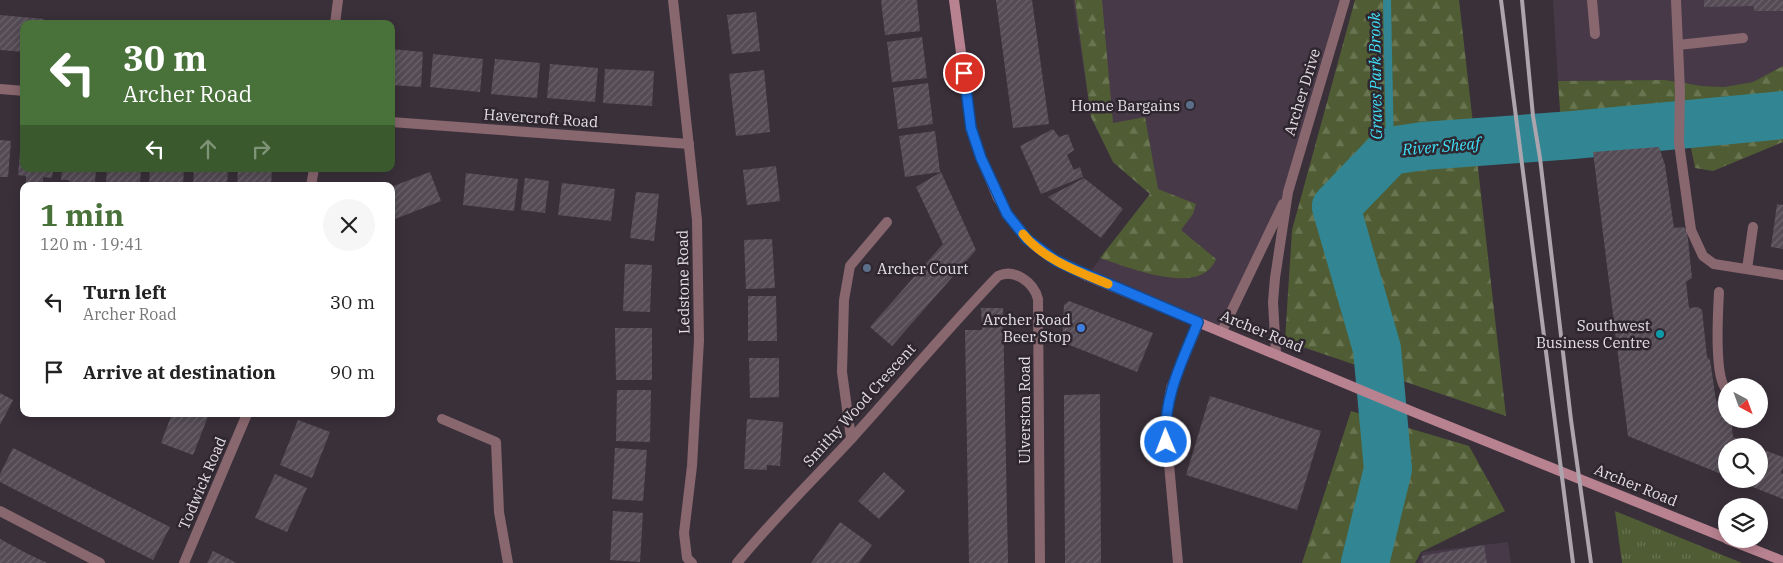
<!DOCTYPE html>
<meta charset="utf-8">
<style>
:root{--surface:#fff;--page:#f6f6f6;--text:#222;--muted:#767676;--accent:#49713a}
body{margin:0;font-family:"IBM Plex Serif",serif;background:var(--page);color:var(--text);height:100vh;display:flex;flex-direction:column;font-size:19px;white-space:nowrap}
*{box-sizing:border-box;margin:0}
p{font-size:16px;color:var(--muted)}
.icon{flex:none;width:28px;height:28px;fill:none;stroke:currentColor;stroke-width:2;stroke-linecap:round;stroke-linejoin:round}
.map{position:relative;flex:1;overflow:hidden}
.drawer{position:absolute;left:20px;top:182px;width:375px;height:235px;display:flex;flex-direction:column;background:var(--surface);border-radius:10px;box-shadow:0 2px 12px #0003}
.drawer>*{flex:none}
.banner{position:absolute;left:20px;top:20px;width:375px;height:152px;border-radius:10px;box-shadow:0 2px 12px #0003;background:#49713a;color:#fff;overflow:hidden}
.needle{width:32px;rotate:139deg}
.buttons{position:absolute;left:1718px;top:378px;display:grid;gap:10px}
.buttons a{display:grid;place-items:center;width:50px;height:50px;border-radius:50%;background:var(--surface);box-shadow:0 2px 12px #0003;font-size:25px}
.pin{position:absolute;display:grid;place-items:center;width:42px;height:42px;color:#fff;margin:-21px;border:2px solid #fff;border-radius:50%;box-shadow:0 1px 5px #0007}
.me{position:absolute;width:55px;margin:-28px;rotate:359deg;stroke-linejoin:round;filter:drop-shadow(0 0 4px #0008)}
.turn{display:flex;align-items:center;gap:18px;height:105px;padding:0 20px;font-size:22px}
.turn .icon{width:65px;height:65px;stroke-width:2.5}
.turn b{display:block;font-size:35px;line-height:42px}
.lanes{display:flex;align-items:center;height:48px;padding:0 20px;background:#0003;justify-content:center;gap:25px;direction:ltr}
.lanes .off{opacity:.35}
.round{display:grid;place-items:center;flex:none;width:52px;height:52px;border-radius:26px;background:var(--page)}
.overview{display:flex;align-items:center;justify-content:space-between;height:85px;padding:0 20px}
h1{font-size:30px;font-weight:700;line-height:38px;color:var(--accent)}
ul{padding:0;list-style:none}
li{display:flex;align-items:center;gap:15px;height:70px;padding:0 20px}
li div{flex:1}
li b{display:block;font-size:19px}
li em{font-style:normal}
.map>svg:first-child{display:block}
</style>
<div class="map">
<svg width="1783" height="563" viewBox="0 0 1783 563">
<defs>
<pattern id="forest-firs" width="22" height="20" patternUnits="userSpaceOnUse" patternTransform="scale(1.25)"><rect width="22" height="20" fill="#505d34"/><path d="M5 1l3.5 6h-7zM16 11l3.5 6h-7z" fill="#697451"/></pattern>
<pattern id="park-tufts" width="24" height="20" patternUnits="userSpaceOnUse" patternTransform="scale(1.25)"><rect width="24" height="20" fill="#505d34"/><path d="M3 7l-1-3M5 7V3M7 7l1-3M15 17l-1-3M17 17v-4M19 17l1-3" fill="none" stroke="#697451"/></pattern>
<pattern id="building-hatch" width="6" height="6" patternUnits="userSpaceOnUse" patternTransform="scale(1.25)"><rect width="6" height="6" fill="#544b55"/><path d="M-1 1l2-2M0 6l6-6M5 7l2-2" fill="none" stroke="#6c646d"/></pattern>
</defs>
<rect width="100%" height="100%" fill="#3a303a"/>
<g fill="#473948">
<path d="M1073 0H1346L1288 192 1222 331 1087 276 1150 194 1113 162 1091 117Z"/>
<path d="M1553 0H1783V66L1753 82 1724 87 1702 86 1665 80 1558 81Z"/>
<path d="M1508 542 1511 563H1418L1423 552Z"/>
</g>
<g fill="url(#forest-firs)">
<path d="M1075 0H1102L1113 123 1145 117 1158 189 1196 204 1193 214 1181 230 1216 259C1201 298 1128 267 1100 258L1150 194 1113 162 1091 117Z"/>
<path d="M1355 0H1459L1506 416 1285 341 1292 230Z"/>
<path d="M1783 66V142L1713 171 1695 168C1694 161 1692 154 1691 148 1690 137 1693 111 1689 104L1665 109 1663 114H1646L1607 125C1594 136 1596 158 1574 158 1569 158 1567 157 1563 153L1558 81 1665 80 1702 86 1724 87 1753 82Z"/>
<path d="M1351 411 1469 446 1505 511 1421 552 1415 563H1302Z"/>
</g>
<path fill="url(#park-tufts)" d="M1615 511 1742 563H1622Z"/>
<g fill="none" stroke-linecap="round" stroke-linejoin="round">
<path stroke="#328693" stroke-width="8" d="M1387 0 1390 151"/>
<path stroke="#328693" stroke-width="48" d="M1365 563 1388 469 1377 349 1336 207 1390 151 1423 146 1573 135 1783 115"/>
</g>
<g fill="url(#building-hatch)">
<path d="M881 0H917L920 31 885 35Z"/>
<path d="M996 0H1032L1049 124 1013 128Z"/>
<path d="M1704 0H1783V11H1754V6L1704 7Z"/>
<path d="M756 12 760 51 732 54 727 15Z"/>
<path d="M0 15 44 19 43 24H24V52L0 50Z"/>
<path d="M922 37 927 78 892 82 887 42Z"/>
<path d="M391 49 423 52 421 87 391 85Z"/>
<path d="M433 54 483 59 480 92 430 87Z"/>
<path d="M495 59 540 63 537 98 491 94Z"/>
<path d="M550 64 598 68 595 102 547 98Z"/>
<path d="M605 69 654 71 652 106 603 103Z"/>
<path d="M764 70 770 132 736 136 729 74Z"/>
<path d="M928 83 933 124 898 129 893 88Z"/>
<path d="M1053 129 1059 137 1068 134 1074 150 1067 155 1074 170 1080 167 1083 177 1041 194 1020 146Z"/>
<path d="M935 131 940 172 905 177 899 136Z"/>
<path d="M21 139 24 140V169H53L52 178 43 177V186H26V176L18 175Z"/>
<path d="M0 140 11 141 8 177H0Z"/>
<path d="M1659 147 1665 165 1674 228 1683 227 1687 230 1692 278 1686 282 1689 308 1698 307 1702 310 1707 357 1710 360 1716 401 1726 399V419H1731L1733 437 1755 446H1726V476L1628 436 1593 152Z"/>
<path d="M776 166 780 201 747 205 743 170Z"/>
<path d="M62 169H96L95 182H86V186H69V180H61Z"/>
<path d="M107 169H141L140 184H131V186H114V182H106Z"/>
<path d="M150 169H184L183 186H149Z"/>
<path d="M194 169H228L227 186H193Z"/>
<path d="M238 169H272L271 186H237Z"/>
<path d="M430 172 441 201 395 219 391 209V187Z"/>
<path d="M941 172 976 250 892 346 870 327 943 244 916 187Z"/>
<path d="M466 173 518 179 514 211 463 205Z"/>
<path d="M525 178 549 181 545 213 521 210Z"/>
<path d="M1084 178 1123 209 1101 238 1048 197Z"/>
<path d="M562 183 615 189 611 221 558 215Z"/>
<path d="M636 192 659 194 654 241 630 238Z"/>
<path d="M1777 204 1783 205V249L1771 247Z"/>
<path d="M772 239 775 288 746 289 744 240Z"/>
<path d="M625 264 652 265 650 312 623 311Z"/>
<path d="M748 296H776L777 341H748Z"/>
<path d="M1069 301 1153 333 1137 372 1062 342 1064 305Z"/>
<path d="M981 308H1003L1008 563H969L965 330H982Z"/>
<path d="M615 328H652V380H616Z"/>
<path d="M749 358H779V397L750 398Z"/>
<path d="M617 390H651L650 442 616 441Z"/>
<path d="M0 393 13 400 0 425Z"/>
<path d="M1100 394 1101 563H1065L1064 395Z"/>
<path d="M1210 396 1321 431 1297 510 1186 475Z"/>
<path d="M172 414H209L193 455 161 443Z"/>
<path d="M747 419 783 422 780 466 767 465V470L744 469Z"/>
<path d="M298 420 330 432 312 478 280 465Z"/>
<path d="M13 448 170 527 153 560 0 482V474Z"/>
<path d="M615 448 647 450 643 501 612 499Z"/>
<path d="M1759 448 1783 457V467L1781 473 1783 474V499L1732 479H1759Z"/>
<path d="M884 472 905 491 879 519 858 501Z"/>
<path d="M275 474 307 488 287 532 255 518Z"/>
<path d="M613 511 643 513 640 562 610 560Z"/>
<path d="M840 522 872 545 859 563H811Z"/>
<path d="M0 539 26 553 47 563H0Z"/>
<path d="M1484 545 1487 563H1423L1422 556Z"/>
<path d="M213 551 229 559 236 563H207Z"/>
</g>
<g fill="none" stroke-linecap="round" stroke-linejoin="round">
<g stroke="#89676f" stroke-width="10">
<path d="M1592 0 1595 34"/>
<path d="M1676 0 1680 91 1679 143 1691 230 1703 256 1714 264"/>
<path d="M1678 45 1743 38"/>
<path d="M1719 292C1718 311 1714 376 1726 389"/>
<path d="M1222 331 1283 204"/>
<path d="M1276 354 1273 302 1275 278 1288 192 1345 0"/>
<path d="M851 438 842 372 844 300 850 266 887 222"/>
</g>
<g stroke="#89676f" stroke-width="10">
<path d="M673 0 697 220 699 340 692 466 684 533 687 558 692 563"/>
<path d="M335 24 338 0"/>
<path d="M0 89 24 91"/>
<path d="M391 122 689 144"/>
<path d="M311 186 314 169"/>
<path d="M1714 264 1783 275"/>
<path d="M1747 269 1753 227"/>
<path d="M442 419 496 442 499 512 508 563"/>
<path d="M0 511 100 563"/>
<path d="M184 563 247 414"/>
<path d="M737 563C773 519 814 479 853 437 902 383 948 328 998 276 1015 268 1034 283 1038 299L1040 563"/>
<path d="M1178 563 1167 442 1166 417 1171 388 1199 322"/>
</g>
<g stroke="#b88290" stroke-width="10">
<path d="M954 0 971 128 981 158 998 198 1007 213 1027 239 1055 260 1087 276 1416 413 1726 538"/>
<path d="M1727 539 1783 561"/>
</g>
<g stroke="#ada5ad" stroke-width="4">
<path d="M1501 0 1573 563"/>
<path d="M1522 0 1533 116 1540 158 1571 420 1591 563"/>
</g>
</g>
<g fill="none" stroke-linecap="round" stroke-linejoin="round">
<defs>
<path id="route" d="M964 73 971 128 981 158 1007 214 1027 239 1055 260 1076 270 1198 322C1182 362 1163 397 1166 442"/>
</defs>
<use href="#route" stroke="#114b97" stroke-width="12"/>
<use href="#route" stroke="#1a73e8" stroke-width="9"/>
<path stroke="#f59e0b" stroke-width="9" d="M1023 234C1044 260 1079 272 1108 284"/>
</g>
<g fill="#5c6f8a" stroke="#2f2730" stroke-width="2">
<circle cx="1190" cy="105" r="5"/>
<circle cx="867" cy="268" r="5"/>
</g>
<circle fill="#3f7fe0" stroke="#2f2730" stroke-width="2" cx="1081" cy="328" r="5"/>
<circle fill="#0f9aa8" stroke="#2f2730" stroke-width="2" cx="1660" cy="334" r="5"/>
<g text-anchor="middle" dominant-baseline="central" stroke-width="5" stroke-linejoin="round" paint-order="stroke">
<g font-size="15" fill="#e5dfe5" stroke="#2f2730">
<text transform="translate(1302 92) rotate(-73)">Archer Drive</text>
<text transform="translate(541 118) rotate(4)">Havercroft Road</text>
<text transform="translate(683 282) rotate(-91)">Ledstone Road</text>
<text transform="translate(1262 331) rotate(22)">Archer Road</text>
<text transform="translate(859 405) rotate(-48)">Smithy Wood Crescent</text>
<text transform="translate(1024 410) rotate(-90)">Ulverston Road</text>
<text transform="translate(202 483) rotate(-67)">Todwick Road</text>
<text transform="translate(1636 485) rotate(22)">Archer Road</text>
</g>
<g font-size="15" fill="#e5dfe5" stroke="#2f2730" text-anchor="end">
<text x="1180" y="105">Home Bargains</text>
<text x="877" y="268" text-anchor="start">Archer Court</text>
<text x="1071" y="319">Archer Road<tspan x="1071" dy="17">Beer Stop</tspan></text>
<text x="1650" y="325">Southwest<tspan x="1650" dy="17">Business Centre</tspan></text>
</g>
<g font-size="16" font-style="italic" fill="#40e1f9" stroke="#2f2730">
<text transform="translate(1375 76) rotate(-91)">Graves Park Brook</text>
<text transform="translate(1441 146) rotate(-5)">River Sheaf</text>
</g>
</g>
</svg>
<div class="buttons">
<a><svg class="needle" viewBox="-14 -14 28 28"><path d="M0-13l5 13h-10z" fill="#e53935"/><path d="M0 13l5-13h-10z" fill="#767676"/></svg></a>
<a><svg class="icon" aria-label="search" viewBox="0 0 24 24"><circle cx="10" cy="10" r="6"/><path d="M15 15l6 6"/></svg></a>
<a><svg class="icon" aria-label="layers" viewBox="0 0 24 24"><path d="M12 4l9 5-9 5-9-5zM3 14l9 5 9-5"/></svg></a>
</div>
<div class="pin" style="left:964px;top:73px;background:#d93025"><svg class="icon" aria-label="arrive" viewBox="0 0 24 24"><path d="M6 21V4h12l-3 4 3 4H6"/></svg></div>
<svg class="me" style="left:1166px;top:442px" viewBox="-20 -20 40 40"><circle r="17" fill="#1a73e8" stroke="#fff" stroke-width="3"/><path d="M0-11L8 9 0 5-8 9z" fill="#fff"/></svg>
<div class="banner">
<div class="turn"><svg class="icon" aria-label="left" viewBox="0 0 24 24"><path d="M17 20v-9H6M10 6l-5 5 5 5"/></svg><div><b>30 m</b>Archer Road</div></div>
<div class="lanes"><svg class="icon" aria-label="left" viewBox="0 0 24 24"><path d="M17 20v-9H6M10 6l-5 5 5 5"/></svg><svg class="icon off" aria-label="ahead" viewBox="0 0 24 24"><path d="M12 20V5M6 11l6-6 6 6"/></svg><svg class="icon off" aria-label="right" viewBox="0 0 24 24"><path d="M7 20v-9h11M14 6l5 5-5 5"/></svg></div>
</div>
<section class="drawer">
<div class="overview"><div><h1>1 min</h1><p>120 m · 19:41</p></div><a class="round"><svg class="icon" aria-label="close" viewBox="0 0 24 24"><path d="M6 6l12 12M18 6L6 18"/></svg></a></div>
<ul>
<li><svg class="icon" aria-label="left" viewBox="0 0 24 24"><path d="M17 20v-9H6M10 6l-5 5 5 5"/></svg><div><b>Turn left</b><p>Archer Road</p></div><em>30 m</em></li>
<li><svg class="icon" aria-label="arrive" viewBox="0 0 24 24"><path d="M6 21V4h12l-3 4 3 4H6"/></svg><div><b>Arrive at destination</b></div><em>90 m</em></li>
</ul>
</section>
</div>
